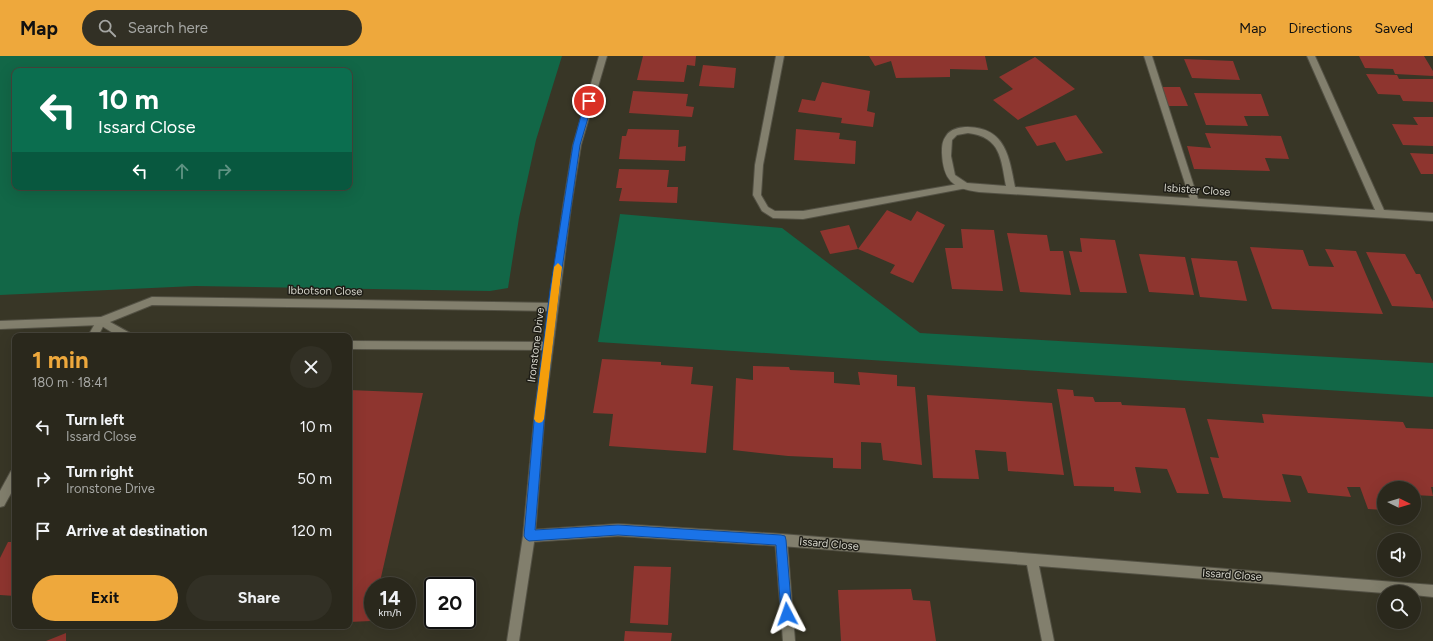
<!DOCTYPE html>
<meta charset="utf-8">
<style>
:root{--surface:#2a281c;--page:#323025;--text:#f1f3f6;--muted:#a5a6a3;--line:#46443b;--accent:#eea83c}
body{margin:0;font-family:Figtree,sans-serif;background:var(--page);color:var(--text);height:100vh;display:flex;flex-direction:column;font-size:15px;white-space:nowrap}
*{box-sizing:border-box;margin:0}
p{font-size:13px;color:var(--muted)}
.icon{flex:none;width:22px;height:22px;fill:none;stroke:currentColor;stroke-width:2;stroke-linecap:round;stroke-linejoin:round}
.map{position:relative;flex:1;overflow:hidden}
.details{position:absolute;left:12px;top:277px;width:340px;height:296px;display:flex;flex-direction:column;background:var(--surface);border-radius:8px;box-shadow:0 4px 16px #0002,0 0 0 1px var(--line)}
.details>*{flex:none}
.top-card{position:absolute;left:12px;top:12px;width:340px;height:122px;border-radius:8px;box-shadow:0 4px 16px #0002,0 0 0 1px var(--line);background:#0b6e4f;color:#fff;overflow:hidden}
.needle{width:26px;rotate:95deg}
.controls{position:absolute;left:1377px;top:425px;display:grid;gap:8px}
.controls a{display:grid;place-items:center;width:44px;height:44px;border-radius:50%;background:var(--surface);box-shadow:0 4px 16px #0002,0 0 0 1px var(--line);font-size:20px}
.speed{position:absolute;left:364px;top:521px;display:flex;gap:8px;font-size:20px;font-weight:700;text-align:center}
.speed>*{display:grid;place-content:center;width:52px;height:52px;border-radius:50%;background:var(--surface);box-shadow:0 4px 16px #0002,0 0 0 1px var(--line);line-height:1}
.speed small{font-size:10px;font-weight:400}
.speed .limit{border:2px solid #111;border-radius:6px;background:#fff;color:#111}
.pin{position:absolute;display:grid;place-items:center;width:34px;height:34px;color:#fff;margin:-17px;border:2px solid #fff;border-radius:50%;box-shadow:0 1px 4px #0007}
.me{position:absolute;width:44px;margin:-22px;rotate:356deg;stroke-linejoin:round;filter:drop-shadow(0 0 3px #0008)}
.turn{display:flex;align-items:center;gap:14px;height:84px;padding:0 20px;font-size:18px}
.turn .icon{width:52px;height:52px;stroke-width:2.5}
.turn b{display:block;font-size:28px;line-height:34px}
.lanes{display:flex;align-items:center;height:38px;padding:0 20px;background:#0003;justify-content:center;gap:20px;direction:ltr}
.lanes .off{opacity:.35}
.round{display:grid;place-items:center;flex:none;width:42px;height:42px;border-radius:21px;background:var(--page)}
.head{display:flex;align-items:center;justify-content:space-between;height:68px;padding:0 20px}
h1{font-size:24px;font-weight:700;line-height:30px;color:var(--accent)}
.primary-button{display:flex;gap:8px;margin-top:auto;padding:8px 20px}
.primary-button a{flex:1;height:46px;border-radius:24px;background:var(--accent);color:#111;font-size:16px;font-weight:700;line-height:46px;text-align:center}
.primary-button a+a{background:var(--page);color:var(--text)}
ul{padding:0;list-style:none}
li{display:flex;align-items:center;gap:12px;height:52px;padding:0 20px}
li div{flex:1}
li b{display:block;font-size:15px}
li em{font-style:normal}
header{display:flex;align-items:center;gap:24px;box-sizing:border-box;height:56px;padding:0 20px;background:var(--accent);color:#111}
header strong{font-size:19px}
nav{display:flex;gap:22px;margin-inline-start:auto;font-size:14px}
.search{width:280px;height:36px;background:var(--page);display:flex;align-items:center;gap:10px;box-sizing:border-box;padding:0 14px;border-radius:22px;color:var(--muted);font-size:15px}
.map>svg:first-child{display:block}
</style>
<header>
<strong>Map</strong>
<div class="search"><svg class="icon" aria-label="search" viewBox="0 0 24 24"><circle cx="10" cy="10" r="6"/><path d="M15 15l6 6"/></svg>Search here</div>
<nav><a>Map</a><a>Directions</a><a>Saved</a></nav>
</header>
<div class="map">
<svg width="1433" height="585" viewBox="0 0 1433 585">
<rect width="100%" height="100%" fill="#383626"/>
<g fill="#126747" fill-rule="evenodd">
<path d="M0 0H562L536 84 519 162 508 232 490 235 195 230 0 239ZM15 15H349V131H15Z"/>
<path d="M620 158 782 172 920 277 1433 307V341L598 286Z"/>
</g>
<g fill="#8e352f">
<path d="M643 0H696L695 10 687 9 684 26 637 24Z"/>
<path d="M869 0H985L988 14 950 13V21L896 22 891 5 875 10Z"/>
<path d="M1359 0H1424L1433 15V20L1395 18 1393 13 1365 12Z"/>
<path d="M1035 1 1075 33 1018 64 993 44 1013 33 999 21Z"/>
<path d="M1184 3 1233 5 1240 24 1192 22Z"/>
<path d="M703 9 736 12 734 32 699 30Z"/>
<path d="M1366 18 1397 19 1399 23H1433V46L1403 45 1400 39 1378 38Z"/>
<path d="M822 26 870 35 867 55 875 57 873 71 841 67 842 62 798 56 802 43 815 45Z"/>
<path d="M1162 31H1180L1188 50H1168Z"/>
<path d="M633 35 688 38 686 50 694 51 692 61 629 57Z"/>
<path d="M1194 37 1261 38 1269 60H1244L1248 70 1206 69Z"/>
<path d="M1076 59 1103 97 1066 105 1055 86 1037 90 1025 71Z"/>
<path d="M1413 61H1433V90L1403 89 1392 68 1418 69Z"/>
<path d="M628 73 679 74 678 91 686 90 685 105 619 103 622 80H626Z"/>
<path d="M796 73 840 77 839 83 856 85 855 108 794 104Z"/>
<path d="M1205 77 1281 80 1289 103 1265 102 1270 115 1194 113 1187 90 1211 92Z"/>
<path d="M1410 97 1433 98V118H1421Z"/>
<path d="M619 113 669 114 667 131H678L677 147 619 145 622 132H616Z"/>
<path d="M887 154 911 165 917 155 945 169 913 227 890 217 895 209 858 193Z"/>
<path d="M849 169 858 193 830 198 820 175Z"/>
<path d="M961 173 994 174 1003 235 952 233 945 192H963Z"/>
<path d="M1007 177 1047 179 1050 195H1063L1071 239 1020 236Z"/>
<path d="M1080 182 1115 184 1127 237 1080 236 1069 195 1082 196Z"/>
<path d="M1250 191 1303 194 1309 210 1334 211 1325 193 1356 195 1383 258 1272 253Z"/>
<path d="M1366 196 1405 198 1416 218H1420L1433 246V252L1392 250Z"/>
<path d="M1139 198 1185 201 1194 239 1149 236Z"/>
<path d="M1191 202 1237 205 1247 245 1200 241Z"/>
<path d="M602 303 661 306V309L693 311 691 328 713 330 706 397 609 390 613 358 593 357Z"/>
<path d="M753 310 789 311 790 314 834 316V327L860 329 858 316 897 319V330L915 331 922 409 883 404 881 387 861 386V413L833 412V402L788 400 733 394 736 322 753 324Z"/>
<path d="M1057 333 1073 334 1074 340 1093 341 1095 346H1121L1122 349 1185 352 1209 438 1177 437 1167 413 1135 411 1141 437 1114 435V431L1074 430Z"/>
<path d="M349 334 423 337 379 530H373V555L371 565 349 566Z"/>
<path d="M927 339 1052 347 1064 419 1008 415 1006 396 975 394 979 423 933 422Z"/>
<path d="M1262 358 1403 366 1406 372 1433 373V431H1431L1433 440 1414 439V432H1384V454L1368 453 1360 431H1347L1351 441 1308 437 1301 420 1282 418 1291 446 1223 442 1210 401 1219 402 1207 363 1264 367Z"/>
<path d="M8 486H15V540L0 539V502Z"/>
<path d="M634 510 671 511 668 569 630 567Z"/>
<path d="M911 533 913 544 930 545 936 585H841L838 534Z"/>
<path d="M625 575 672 577 671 585H624Z"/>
<path d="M66 577V585H46Z"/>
</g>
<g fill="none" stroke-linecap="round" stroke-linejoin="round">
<defs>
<g id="service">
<path d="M776 0H784L763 109 761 139 768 151 775 155H803L964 127 968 130 967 132 803 163 773 162 762 155 753 139 755 109Z"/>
<path d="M1144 0H1152L1199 146 1198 148 1195 149 1191 146Z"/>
<path d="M101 261 104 262 106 265 98 280H88L98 262Z"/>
<path d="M15 414V430L4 450 0 451V435L11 415Z"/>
<path d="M781 478 785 480 787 484 795 585H783L775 484 777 480Z"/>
</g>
<g id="minor">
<path d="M1307 0H1315L1384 154 1433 157V165L979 136C953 133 943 124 942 97 942 91 942 85 946 80 950 73 960 71 968 71 1006 72 1009 101 1015 131L1375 154ZM968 77C1001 81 1001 103 1006 130L967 127 955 119 951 100 952 84 957 79Z"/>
<path d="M152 241 553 247 556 248 558 251 556 254 553 255 152 249 110 266 130 277 131 280H118L100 269 0 273V265L101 261Z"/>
<path d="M349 285 548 286 552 287 553 290 552 293 548 294 349 293Z"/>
<path d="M618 468 781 478 1433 529V541L1414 539V536L1384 537 1039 510 1054 585H1042L1027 509 781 490 618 480 529 486 525 484 523 480 525 476 529 474Z"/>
</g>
<path id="tertiary" d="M599 0H607L581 89 571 151 545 354 535 480 519 585H507L523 480 535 354 563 151 573 89Z"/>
</defs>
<use href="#service" stroke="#535144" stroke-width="2"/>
<use href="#minor" stroke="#535144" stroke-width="2"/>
<use href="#tertiary" stroke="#535144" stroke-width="2"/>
<use href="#service" fill="#827f6d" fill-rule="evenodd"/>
<use href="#minor" fill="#827f6d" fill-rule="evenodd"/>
<use href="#tertiary" fill="#827f6d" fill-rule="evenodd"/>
</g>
<path fill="#1a73e8" stroke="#114b97" d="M589 42 593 45 580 89 559 234 545 354 535 474 618 469 781 479 785 480 786 484 792 558 791 561 787 563 783 561 781 558 776 489 618 479 529 485 526 483 524 480 535 354 550 234 573 89 585 45Z"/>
<path fill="#f59e0b" d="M558 207 562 211 544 363 542 366 539 367 536 366 534 363 554 211Z"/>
<g text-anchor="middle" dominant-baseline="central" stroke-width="3" stroke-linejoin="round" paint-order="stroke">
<g font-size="11" fill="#d7d6cc" stroke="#1e1d16">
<text transform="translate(1197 134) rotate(4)">Isbister Close</text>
<text transform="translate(325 235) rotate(1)">Ibbotson Close</text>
<text transform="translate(536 289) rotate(-83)">Ironstone Drive</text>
<text transform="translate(829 488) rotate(5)">Issard Close</text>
<text transform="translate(1232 519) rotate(4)">Issard Close</text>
</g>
</g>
</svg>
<div class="controls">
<a><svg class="needle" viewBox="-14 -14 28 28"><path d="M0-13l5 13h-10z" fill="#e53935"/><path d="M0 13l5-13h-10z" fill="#a5a6a3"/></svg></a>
<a><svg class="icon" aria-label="sound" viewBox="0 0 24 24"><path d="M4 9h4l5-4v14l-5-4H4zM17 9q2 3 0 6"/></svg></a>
<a><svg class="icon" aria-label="search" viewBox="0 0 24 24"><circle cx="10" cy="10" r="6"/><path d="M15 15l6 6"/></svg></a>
</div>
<div class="speed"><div>14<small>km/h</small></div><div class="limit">20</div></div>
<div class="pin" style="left:589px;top:45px;background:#d93025"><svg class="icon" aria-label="arrive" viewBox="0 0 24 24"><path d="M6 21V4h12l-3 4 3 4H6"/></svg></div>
<svg class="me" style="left:787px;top:558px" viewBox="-20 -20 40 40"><path d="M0-17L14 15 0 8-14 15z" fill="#1a73e8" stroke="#fff" stroke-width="4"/></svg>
<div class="top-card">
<div class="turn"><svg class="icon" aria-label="left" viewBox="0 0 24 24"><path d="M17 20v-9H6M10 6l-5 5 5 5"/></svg><div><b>10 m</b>Issard Close</div></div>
<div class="lanes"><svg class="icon" aria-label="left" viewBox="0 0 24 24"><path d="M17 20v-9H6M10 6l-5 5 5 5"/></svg><svg class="icon off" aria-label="ahead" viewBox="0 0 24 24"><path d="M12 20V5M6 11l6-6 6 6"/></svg><svg class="icon off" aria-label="right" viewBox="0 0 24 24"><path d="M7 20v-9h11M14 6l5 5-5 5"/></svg></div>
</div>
<section class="details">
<div class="head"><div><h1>1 min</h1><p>180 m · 18:41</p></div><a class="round"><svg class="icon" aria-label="close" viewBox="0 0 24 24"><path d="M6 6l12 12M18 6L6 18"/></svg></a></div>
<ul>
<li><svg class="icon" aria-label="left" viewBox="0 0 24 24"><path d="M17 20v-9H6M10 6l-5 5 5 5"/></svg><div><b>Turn left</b><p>Issard Close</p></div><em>10 m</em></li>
<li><svg class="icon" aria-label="right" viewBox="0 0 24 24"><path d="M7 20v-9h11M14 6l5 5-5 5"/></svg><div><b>Turn right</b><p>Ironstone Drive</p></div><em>50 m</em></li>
<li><svg class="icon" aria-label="arrive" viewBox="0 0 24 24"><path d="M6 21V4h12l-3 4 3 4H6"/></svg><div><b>Arrive at destination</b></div><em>120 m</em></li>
</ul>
<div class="primary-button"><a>Exit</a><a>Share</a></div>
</section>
</div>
